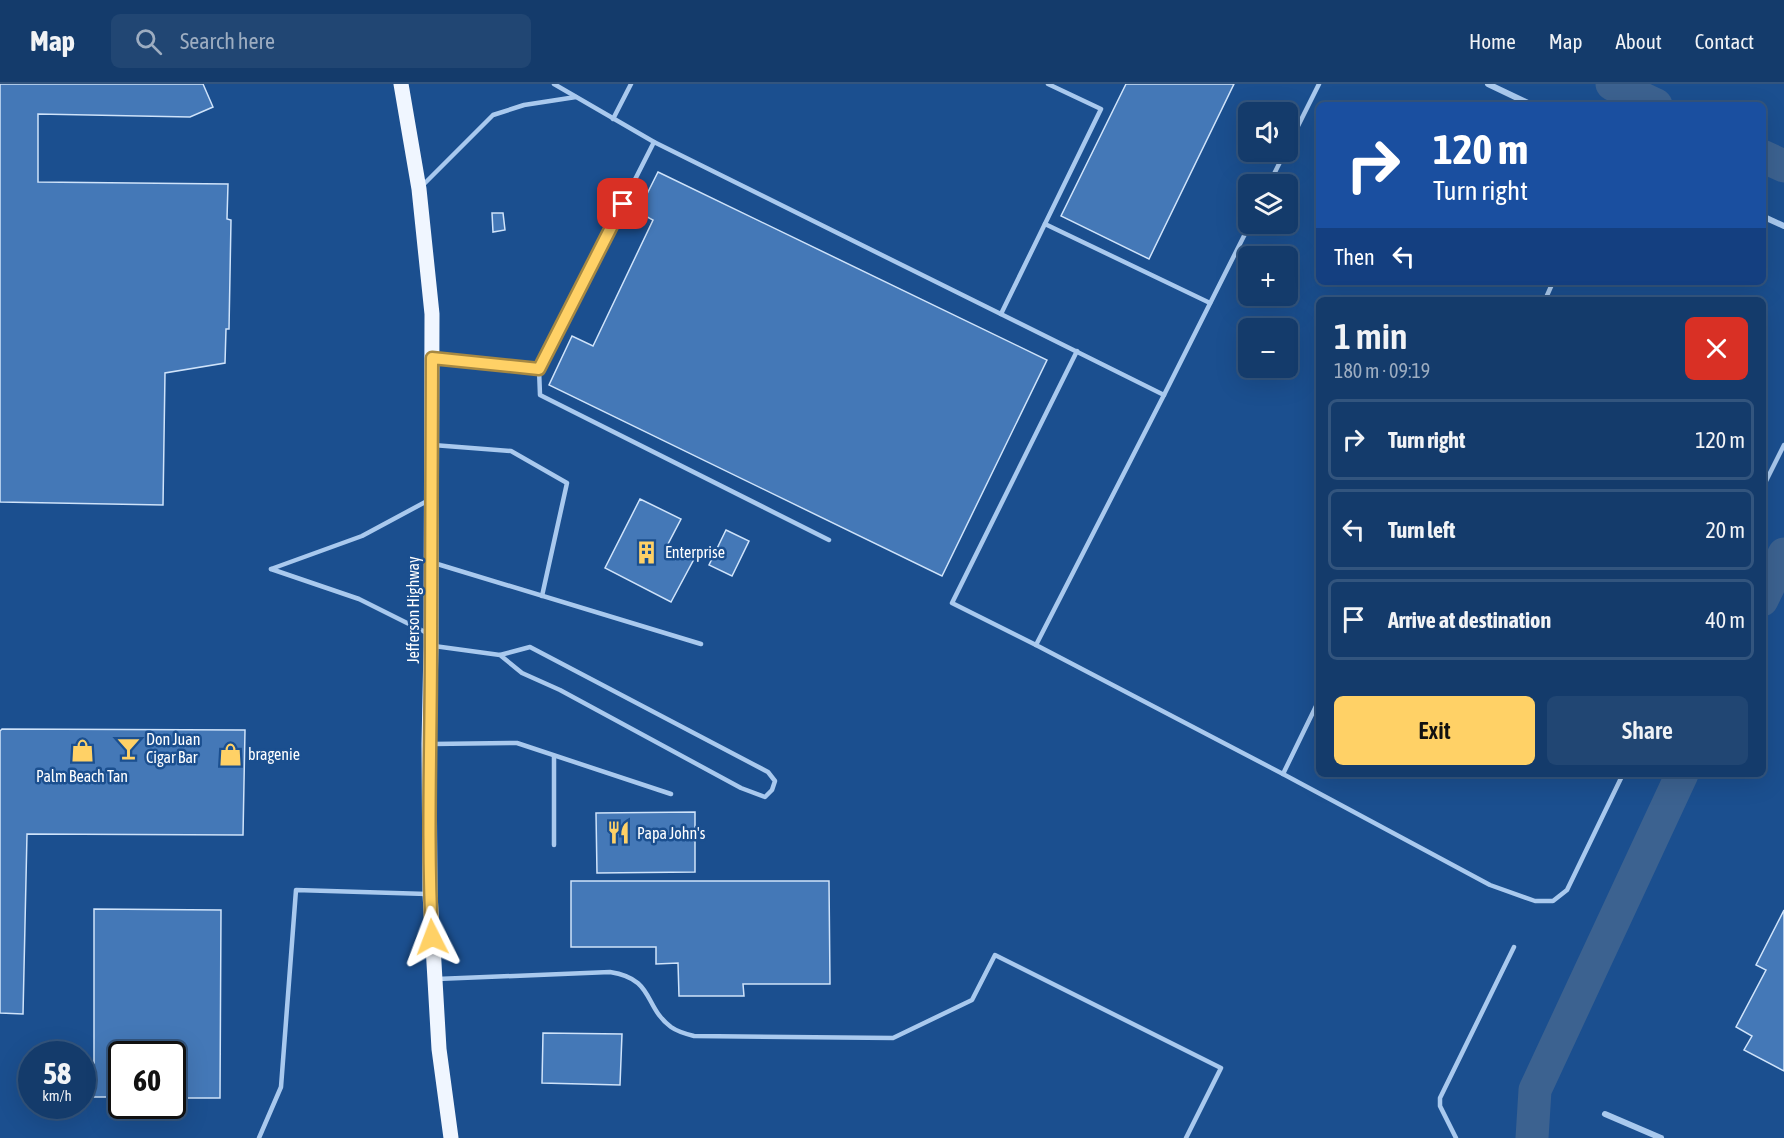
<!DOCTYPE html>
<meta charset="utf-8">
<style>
:root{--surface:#143b6b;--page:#214673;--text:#f1f3f6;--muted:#9dadc1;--line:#33557e;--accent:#ffd166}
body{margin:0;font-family:"Asap Condensed",sans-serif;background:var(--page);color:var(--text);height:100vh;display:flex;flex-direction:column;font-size:22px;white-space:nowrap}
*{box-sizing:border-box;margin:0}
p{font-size:20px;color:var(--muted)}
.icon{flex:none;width:33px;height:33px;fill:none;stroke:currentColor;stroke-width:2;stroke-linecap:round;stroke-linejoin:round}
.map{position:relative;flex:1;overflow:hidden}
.drawer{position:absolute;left:1316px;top:213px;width:450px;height:480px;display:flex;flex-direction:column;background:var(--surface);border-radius:9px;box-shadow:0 6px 24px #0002,0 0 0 2px var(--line)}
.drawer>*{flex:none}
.hud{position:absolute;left:1316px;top:18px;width:450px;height:183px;border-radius:9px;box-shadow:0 6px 24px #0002,0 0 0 2px var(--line);background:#1a4fa0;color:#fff;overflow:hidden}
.tools{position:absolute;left:1238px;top:18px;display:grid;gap:12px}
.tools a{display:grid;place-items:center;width:60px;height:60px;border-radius:9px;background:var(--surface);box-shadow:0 6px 24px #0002,0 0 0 2px var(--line);font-size:30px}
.speed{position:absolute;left:18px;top:957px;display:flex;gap:12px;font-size:30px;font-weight:700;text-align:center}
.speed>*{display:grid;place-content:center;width:78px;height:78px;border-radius:50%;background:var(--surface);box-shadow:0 6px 24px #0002,0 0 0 2px var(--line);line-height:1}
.speed small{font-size:15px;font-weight:400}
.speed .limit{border:3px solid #111;border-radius:9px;background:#fff;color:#111}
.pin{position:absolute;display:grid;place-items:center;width:51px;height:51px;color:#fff;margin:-26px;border-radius:12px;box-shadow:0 3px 9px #0006}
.me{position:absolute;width:66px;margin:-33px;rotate:357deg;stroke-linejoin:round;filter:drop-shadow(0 0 4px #0008)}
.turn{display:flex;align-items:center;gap:21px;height:126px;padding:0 18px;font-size:27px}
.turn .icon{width:78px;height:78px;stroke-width:2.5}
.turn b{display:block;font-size:42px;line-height:51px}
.then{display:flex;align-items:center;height:57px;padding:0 18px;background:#0003;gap:12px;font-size:22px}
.round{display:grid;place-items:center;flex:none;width:63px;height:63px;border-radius:9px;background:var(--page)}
.headline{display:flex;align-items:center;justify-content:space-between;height:102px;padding:0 18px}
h1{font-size:36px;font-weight:600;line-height:45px}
.cta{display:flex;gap:12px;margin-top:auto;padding:12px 18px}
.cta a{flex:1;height:69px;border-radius:9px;background:var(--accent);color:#111;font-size:24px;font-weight:600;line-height:69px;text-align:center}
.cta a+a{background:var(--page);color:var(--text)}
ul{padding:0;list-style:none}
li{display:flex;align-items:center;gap:18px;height:81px;margin:0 12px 9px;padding:0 6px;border:3px solid var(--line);border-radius:9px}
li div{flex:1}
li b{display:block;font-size:22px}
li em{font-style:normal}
header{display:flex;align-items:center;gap:36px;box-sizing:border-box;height:84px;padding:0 30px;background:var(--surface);border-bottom:2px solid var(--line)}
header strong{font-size:28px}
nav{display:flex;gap:33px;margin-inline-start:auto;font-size:21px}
.search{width:420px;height:54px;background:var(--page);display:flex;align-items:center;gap:15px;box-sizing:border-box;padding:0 21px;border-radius:9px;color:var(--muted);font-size:22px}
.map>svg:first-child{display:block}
</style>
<header>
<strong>Map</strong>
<div class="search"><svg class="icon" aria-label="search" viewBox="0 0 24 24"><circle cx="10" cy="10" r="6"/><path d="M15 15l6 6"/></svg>Search here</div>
<nav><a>Home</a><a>Map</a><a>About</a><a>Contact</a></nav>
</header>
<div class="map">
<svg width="1784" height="1054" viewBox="0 0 1784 1054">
<rect width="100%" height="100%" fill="#1b4f8f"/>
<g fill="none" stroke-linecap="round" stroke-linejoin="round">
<g stroke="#3c6290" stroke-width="33">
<path d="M1612 0 1656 21"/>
<path d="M1762 72 1784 82"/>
<path d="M1762 516 1784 470"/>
<path d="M1532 1054 1535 1006 1682 690"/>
</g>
</g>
<g fill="#4478b7" stroke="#cfe3fa" stroke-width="1.5">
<path d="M0 0H203L213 23 190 33 38 30V98L228 100 227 135 231 136 229 245H226L225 279 165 289 163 421 0 418Z"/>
<path d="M1126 0H1234L1149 175 1061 132Z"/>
<path d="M658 88 1047 276 942 492 549 301 572 252 593 262 653 136 638 128Z"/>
<path d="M492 129H503L505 146 493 148Z"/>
<path d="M640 415 681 435 667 462 694 475 671 518 605 484Z"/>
<path d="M726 446 749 457 732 492 709 481Z"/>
<path d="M2 645 245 646 243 751 27 750 23 930 0 929V647Z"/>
<path d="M695 728V788L597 789 596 729Z"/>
<path d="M571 797H829L830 900H743L744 912H679L678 879 656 880V863H571Z"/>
<path d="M94 825 221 826 220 1014H172V970H122V1013H94Z"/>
<path d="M1784 826V987L1744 966 1752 952 1736 943 1766 886 1756 881Z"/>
<path d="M543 949 622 950 620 1001 542 999Z"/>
</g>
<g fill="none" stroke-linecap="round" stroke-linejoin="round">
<g stroke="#a9c9ee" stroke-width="4.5">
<path d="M554 0 654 58 1164 311"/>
<path d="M613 35 631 0"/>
<path d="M1287 64 1319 0"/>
<path d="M1269 100 1285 68"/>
<path d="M421 103 493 31 524 21 576 13"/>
<path d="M1045 140 1210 219"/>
<path d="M1250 140 1164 311 1036 561 1283 690 1490 801 1535 817H1553L1567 806 1623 690"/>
<path d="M1545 216 1553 198"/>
<path d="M1001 230 1101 25 1048 0"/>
<path d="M435 274 539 285 654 58"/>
<path d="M539 285 540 311 829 456"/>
<path d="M433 361 511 367 567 399 542 512"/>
<path d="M1762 405 1784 361"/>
<path d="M434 479 701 560"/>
<path d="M271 485 362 452 429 416"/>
<path d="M271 485 359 515 429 550"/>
<path d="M1036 561 952 519 1077 267"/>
<path d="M434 562 500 571 530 563 768 688 775 697 772 706 765 713 741 704 560 606 522 589 500 571"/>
<path d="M432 660 517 659 671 710"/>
<path d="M1283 690 1318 618"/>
<path d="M554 761V672"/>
<path d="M437 895 610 888C655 895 643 922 671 943 678 948 686 950 694 952L893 954 972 916 995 871 1221 984 1186 1054"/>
<path d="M259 1054 281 1003 296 806 427 810"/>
<path d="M1456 1054 1440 1022V1014L1514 863"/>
</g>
<g stroke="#a9c9ee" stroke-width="6">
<path d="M1488 0 1532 21"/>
<path d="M1762 132 1784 142"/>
<path d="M1605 1030 1661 1054"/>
</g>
<path stroke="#f0f6ff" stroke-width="15" d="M401 0 419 105 432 230 431 562 429 660 430 810 439 965 451 1054"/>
</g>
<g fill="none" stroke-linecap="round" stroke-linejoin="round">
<defs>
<path id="route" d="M432 853C427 755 431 658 431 561 431 465 432 369 432 274L539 285 623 120"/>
</defs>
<use href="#route" stroke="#a68842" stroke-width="15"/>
<use href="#route" stroke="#ffd166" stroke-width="10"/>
</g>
<defs>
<symbol id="building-bare" viewBox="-9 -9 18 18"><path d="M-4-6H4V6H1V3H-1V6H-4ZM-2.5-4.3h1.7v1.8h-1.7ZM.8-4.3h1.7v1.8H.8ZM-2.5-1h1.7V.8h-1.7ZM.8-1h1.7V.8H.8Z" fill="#ffd166" stroke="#1b4f8f" stroke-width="2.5" paint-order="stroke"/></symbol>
<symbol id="bar-bare" viewBox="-9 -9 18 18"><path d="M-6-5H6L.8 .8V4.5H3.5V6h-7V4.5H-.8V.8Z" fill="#ffd166" stroke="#1b4f8f" stroke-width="2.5" paint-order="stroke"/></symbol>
<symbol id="shop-bare" viewBox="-9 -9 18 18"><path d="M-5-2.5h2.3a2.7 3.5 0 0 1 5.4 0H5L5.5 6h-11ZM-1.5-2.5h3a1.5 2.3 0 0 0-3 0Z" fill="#ffd166" stroke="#1b4f8f" stroke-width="2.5" paint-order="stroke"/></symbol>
<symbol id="restaurant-bare" viewBox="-9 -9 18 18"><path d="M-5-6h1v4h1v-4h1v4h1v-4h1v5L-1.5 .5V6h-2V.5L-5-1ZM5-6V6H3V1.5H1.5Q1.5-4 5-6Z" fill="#ffd166" stroke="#1b4f8f" stroke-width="2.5" paint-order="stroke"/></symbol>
</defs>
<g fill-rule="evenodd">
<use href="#building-bare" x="630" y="452" width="33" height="33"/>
<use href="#bar-bare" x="112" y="648" width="33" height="33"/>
<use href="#shop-bare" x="66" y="650" width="33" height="33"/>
<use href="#shop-bare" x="214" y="654" width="33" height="33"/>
<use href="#restaurant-bare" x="602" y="732" width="33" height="33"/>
</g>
<g text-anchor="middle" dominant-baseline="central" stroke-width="5" stroke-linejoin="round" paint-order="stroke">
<g font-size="16" fill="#fff" stroke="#1b4f8f" text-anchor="start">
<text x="665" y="468">Enterprise</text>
<text x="146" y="655">Don Juan<tspan x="146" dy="18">Cigar Bar</tspan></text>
<text x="248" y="670">bragenie</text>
<text x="82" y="692" text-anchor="middle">Palm Beach Tan</text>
<text x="637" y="749">Papa John's</text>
</g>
<g font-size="16" fill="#fff" stroke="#1b4f8f">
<text transform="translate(413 526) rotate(-90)">Jefferson Highway</text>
</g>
</g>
</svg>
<div class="tools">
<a><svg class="icon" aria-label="sound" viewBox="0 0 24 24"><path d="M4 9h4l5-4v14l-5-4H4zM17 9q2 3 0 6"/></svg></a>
<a><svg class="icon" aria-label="layers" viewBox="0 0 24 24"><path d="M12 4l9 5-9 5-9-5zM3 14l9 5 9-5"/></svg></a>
<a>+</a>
<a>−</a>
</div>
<div class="speed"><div>58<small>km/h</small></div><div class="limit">60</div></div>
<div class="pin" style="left:623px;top:120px;background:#d93025"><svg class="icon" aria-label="arrive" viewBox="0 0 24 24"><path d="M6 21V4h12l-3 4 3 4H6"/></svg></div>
<svg class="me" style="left:432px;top:853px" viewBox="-20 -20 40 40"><path d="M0-17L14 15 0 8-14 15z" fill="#ffd166" stroke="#fff" stroke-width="4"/></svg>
<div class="hud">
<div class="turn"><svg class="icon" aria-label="right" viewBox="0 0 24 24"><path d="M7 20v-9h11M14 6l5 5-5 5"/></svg><div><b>120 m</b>Turn right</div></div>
<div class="then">Then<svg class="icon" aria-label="left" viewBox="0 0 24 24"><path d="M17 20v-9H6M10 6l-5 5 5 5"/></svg></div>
</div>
<section class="drawer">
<div class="headline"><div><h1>1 min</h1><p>180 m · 09:19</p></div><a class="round" style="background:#d93025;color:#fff"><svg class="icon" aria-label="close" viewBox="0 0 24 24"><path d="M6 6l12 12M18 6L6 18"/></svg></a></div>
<ul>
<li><svg class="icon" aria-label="right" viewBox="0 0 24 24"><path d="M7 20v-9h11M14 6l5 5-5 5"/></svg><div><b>Turn right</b></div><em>120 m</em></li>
<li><svg class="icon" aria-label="left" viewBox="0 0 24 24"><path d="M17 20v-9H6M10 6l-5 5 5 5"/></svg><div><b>Turn left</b></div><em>20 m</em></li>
<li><svg class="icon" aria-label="arrive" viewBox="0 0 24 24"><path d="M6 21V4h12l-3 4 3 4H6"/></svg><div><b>Arrive at destination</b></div><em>40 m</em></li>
</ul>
<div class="cta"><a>Exit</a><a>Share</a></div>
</section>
</div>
